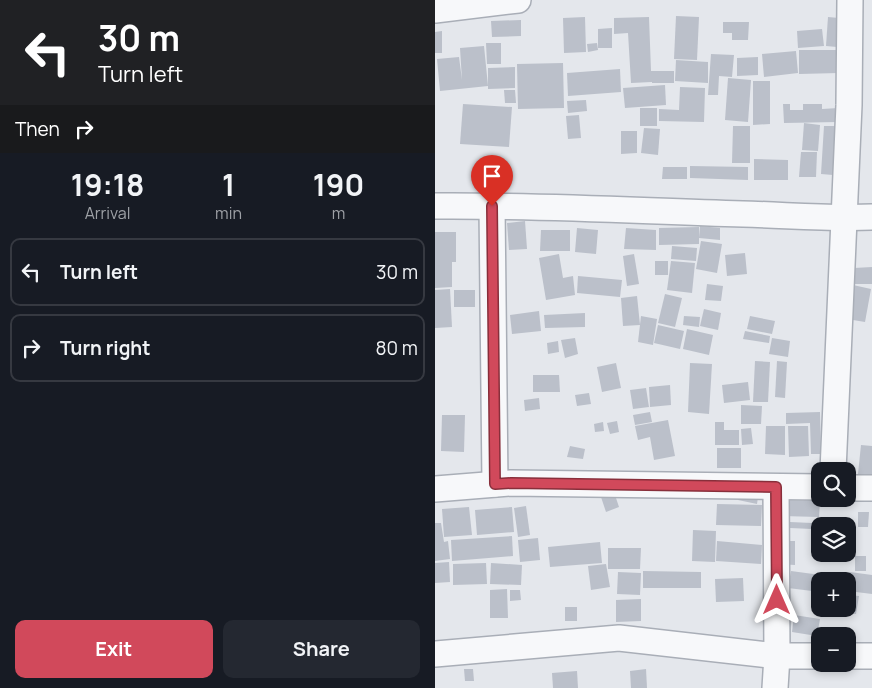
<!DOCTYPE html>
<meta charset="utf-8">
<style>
:root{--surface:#171b24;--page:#242831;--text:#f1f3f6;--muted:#9ea1a6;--line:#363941;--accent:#d1495b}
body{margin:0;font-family:Manrope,sans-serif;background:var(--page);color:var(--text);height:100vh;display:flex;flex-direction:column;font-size:19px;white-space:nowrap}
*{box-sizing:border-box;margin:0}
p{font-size:16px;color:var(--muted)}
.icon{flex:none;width:28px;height:28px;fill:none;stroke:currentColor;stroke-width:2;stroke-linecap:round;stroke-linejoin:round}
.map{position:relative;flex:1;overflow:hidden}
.side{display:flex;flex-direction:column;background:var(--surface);width:435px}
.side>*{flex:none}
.guide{background:#202124;color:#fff;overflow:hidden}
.buttons{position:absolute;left:376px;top:462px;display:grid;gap:10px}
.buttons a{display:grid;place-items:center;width:45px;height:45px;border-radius:10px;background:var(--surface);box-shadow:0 2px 8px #0003;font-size:25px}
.pin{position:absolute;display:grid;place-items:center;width:42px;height:42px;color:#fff;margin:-51px -21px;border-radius:50% 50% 50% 0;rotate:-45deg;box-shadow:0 0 5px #0007}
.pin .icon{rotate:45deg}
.me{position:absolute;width:55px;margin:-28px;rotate:0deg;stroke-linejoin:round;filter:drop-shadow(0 0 4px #0008)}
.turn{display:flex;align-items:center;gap:18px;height:105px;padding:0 15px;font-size:22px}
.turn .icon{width:65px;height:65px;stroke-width:2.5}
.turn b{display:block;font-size:35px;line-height:42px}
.then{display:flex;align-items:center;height:48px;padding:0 15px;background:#0003;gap:10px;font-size:19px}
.eta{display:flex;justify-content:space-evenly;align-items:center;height:85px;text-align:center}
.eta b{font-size:30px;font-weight:700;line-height:35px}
.action{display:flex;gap:10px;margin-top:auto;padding:10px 15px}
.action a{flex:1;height:58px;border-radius:10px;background:var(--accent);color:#fff;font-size:20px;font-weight:700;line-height:58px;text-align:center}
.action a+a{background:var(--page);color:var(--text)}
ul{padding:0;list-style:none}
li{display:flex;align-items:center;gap:15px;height:68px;margin:0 10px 8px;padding:0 5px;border:2px solid var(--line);border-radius:10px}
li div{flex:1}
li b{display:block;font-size:19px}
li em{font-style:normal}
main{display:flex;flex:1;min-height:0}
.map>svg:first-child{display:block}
</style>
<main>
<section class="side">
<div class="guide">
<div class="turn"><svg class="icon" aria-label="left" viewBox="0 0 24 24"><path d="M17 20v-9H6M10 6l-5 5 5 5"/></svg><div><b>30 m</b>Turn left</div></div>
<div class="then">Then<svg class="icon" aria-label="right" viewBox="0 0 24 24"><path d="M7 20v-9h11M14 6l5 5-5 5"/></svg></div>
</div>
<div class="eta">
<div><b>19:18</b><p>Arrival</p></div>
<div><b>1</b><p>min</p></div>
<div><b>190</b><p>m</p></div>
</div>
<ul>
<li><svg class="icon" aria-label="left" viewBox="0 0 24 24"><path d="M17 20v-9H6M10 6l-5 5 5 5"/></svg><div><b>Turn left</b></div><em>30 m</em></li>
<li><svg class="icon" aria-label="right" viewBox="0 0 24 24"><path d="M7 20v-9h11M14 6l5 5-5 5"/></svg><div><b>Turn right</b></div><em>80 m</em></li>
</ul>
<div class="action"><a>Exit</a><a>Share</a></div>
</section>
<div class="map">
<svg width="437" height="688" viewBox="0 0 437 688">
<rect width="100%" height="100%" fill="#e4e7ec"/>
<g fill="#bbc0ca">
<path d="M241 16 264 17 262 60 239 59Z"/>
<path d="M150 17 151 52 129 53 128 18Z"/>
<path d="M214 17 216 71H239V83H217V82L196 83 193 33 179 34V18Z"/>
<path d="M393 17 404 18 402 47 391 46Z"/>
<path d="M86 20V36L57 37 56 21Z"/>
<path d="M288 22H314L313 40H297V33H288Z"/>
<path d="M177 28V48H163V29Z"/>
<path d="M387 29 389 46 363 48 362 31Z"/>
<path d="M7 31V53H0V32Z"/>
<path d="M51 43H66V64H52Z"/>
<path d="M162 43 163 50 153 52 152 44Z"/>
<path d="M49 46 53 86 5 91 2 59 24 57 27 80 25 48Z"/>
<path d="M364 50H403L404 73 364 74Z"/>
<path d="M361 51 363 73 329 77 327 54Z"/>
<path d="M276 54 299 55 297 77 284 76 283 95H273Z"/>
<path d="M323 57V75L302 76V58Z"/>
<path d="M241 60 273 62V83L240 81Z"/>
<path d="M128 63 129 108 83 109 82 64Z"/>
<path d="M80 67V88L53 89V68Z"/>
<path d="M185 69 186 92 133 96 132 73Z"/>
<path d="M293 78 316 80 313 122 290 120Z"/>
<path d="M318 81H335V124L318 125Z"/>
<path d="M230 85 231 105 190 108 188 88Z"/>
<path d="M245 87 270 88 269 122 224 121V109L244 110Z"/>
<path d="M69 90H80L81 103H70Z"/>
<path d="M151 100 152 111 133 113 132 101Z"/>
<path d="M28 104 77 107 74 147 25 144Z"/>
<path d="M348 104H355V110H368V104H387V109L403 108V122L349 123Z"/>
<rect x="205" y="108" width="17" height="18"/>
<path d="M144 115 146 138 133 139 131 116Z"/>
<path d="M369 123 385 125 383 151 367 150Z"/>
<path d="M298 126H315V163H297Z"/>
<path d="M389 126H401L398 175 386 174Z"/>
<path d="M209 128 225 129 223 155 206 153Z"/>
<path d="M186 131H202V153L186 154Z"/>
<path d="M366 152H382L381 177H364Z"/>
<path d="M319 159 353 160V180H319Z"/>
<path d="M255 166 313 167V180L255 178Z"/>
<path d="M228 167H252V179H227Z"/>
<path d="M90 221 92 249 74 250 72 223Z"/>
<path d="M265 226 285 228V240L264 238Z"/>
<path d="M264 227V244L224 245V228Z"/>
<path d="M142 228 163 230 161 254 140 252Z"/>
<path d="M191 228 221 230V250L189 249Z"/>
<path d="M106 230H135V251H105Z"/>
<path d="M0 232H21V262H17V287L0 288Z"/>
<path d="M266 241 287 244 282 273 261 269Z"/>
<path d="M237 246 262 248 261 261 236 259Z"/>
<path d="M310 253 312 274 292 276 290 255Z"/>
<path d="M124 254 128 278 138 276 140 295 111 300 104 258Z"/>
<path d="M199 254 204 284 192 286 188 256Z"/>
<rect x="220" y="261" width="13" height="14"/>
<path d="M236 261 260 263 257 293 232 290Z"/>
<path d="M437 267V284H419V268Z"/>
<path d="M143 276 187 280 185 297 142 293Z"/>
<path d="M272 284 288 286 286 301 270 300Z"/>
<path d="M418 285 436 289 430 322 412 319Z"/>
<path d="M15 289 17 327 0 328V290Z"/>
<rect x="19" y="290" width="21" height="17"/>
<path d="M230 294 247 298 240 327 223 323Z"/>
<path d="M202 296 205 325 188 326 186 298Z"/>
<path d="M269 309 286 313 283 330 265 326Z"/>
<path d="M104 311 106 331 77 334 75 315Z"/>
<path d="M150 313V327L110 328 109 315Z"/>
<path d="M206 316 222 319 218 345 203 342Z"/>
<path d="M249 316 265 317 264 327 248 325Z"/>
<path d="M315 316 340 321 337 334 312 329Z"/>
<path d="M223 325 249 331 245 349 219 343Z"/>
<path d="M252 329 278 335 274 355 248 349Z"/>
<path d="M310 331 335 336 334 343 308 339Z"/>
<path d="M140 338 143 354 130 358 126 340Z"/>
<path d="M337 338 355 341 353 357 334 354Z"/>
<path d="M123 341 124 352 113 354 112 343Z"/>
<path d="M320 361 335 362 333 402H318Z"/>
<path d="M342 361 352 362 350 398 340 397Z"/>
<path d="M181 363 186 388 167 392 162 367Z"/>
<path d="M255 363 277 364 274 414 253 412Z"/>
<path d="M98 375H124L125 392H98Z"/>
<path d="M313 382 315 400 289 403 287 385Z"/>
<path d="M235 385 236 405 215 407 214 387Z"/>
<path d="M211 388 214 407 198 409 195 390Z"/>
<path d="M154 393 156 404 142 406 140 395Z"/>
<path d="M104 398 105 409 90 411 89 400Z"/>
<path d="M306 405 327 406 326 424H306Z"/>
<path d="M215 412 217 422 200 425 198 415Z"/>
<path d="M385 412 386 454H376L375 423 351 424V413Z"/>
<path d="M7 415H30L29 452 6 451Z"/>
<path d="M233 420 240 456 219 460 215 437 203 440 200 426Z"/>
<path d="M182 421 184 432 175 434 172 423Z"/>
<path d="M168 422 169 431 160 432 159 424Z"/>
<path d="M280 422H289V430H304V445H280Z"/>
<path d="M331 426H350V455L330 454Z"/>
<path d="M353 426H373L374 456 354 457Z"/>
<path d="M316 428 318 444 307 445 306 429Z"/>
<path d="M426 445 437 446V476L423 474Z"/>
<path d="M135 446 150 449 148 459 132 457Z"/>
<rect x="282" y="448" width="24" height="20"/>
<path d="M179 492 184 507 171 512 166 497Z"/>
<path d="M304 494 323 497 322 504 303 500Z"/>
<path d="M347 500 385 501 384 517 347 516Z"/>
<path d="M282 504 327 505 326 526 281 525Z"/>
<path d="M91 506 95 535 83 537 79 508Z"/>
<path d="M34 507 37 535 9 537 7 509Z"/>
<path d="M77 507 79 532 42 535 40 510Z"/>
<path d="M423 512H434L433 527H423Z"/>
<path d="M408 520 418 521 417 532 412 531V526H407Z"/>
<path d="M355 522 377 523V529L355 528Z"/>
<path d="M0 523H6L9 542 13 541 15 559 0 561Z"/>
<path d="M258 530 281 531 280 562 257 561Z"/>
<path d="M77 536 78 556 17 561 16 540Z"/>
<path d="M103 538 105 560 85 562 83 540Z"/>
<path d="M282 541 327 545 326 564 281 561Z"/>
<path d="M343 541H360V565L342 564Z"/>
<path d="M165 542 167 563 115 567 113 547Z"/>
<path d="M173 548H206L205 569H173Z"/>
<rect x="420" y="556" width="11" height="15"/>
<path d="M14 562 15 582 0 583V563Z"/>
<path d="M51 563 52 584 18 585V564Z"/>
<path d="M56 563 87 565 86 585 55 584Z"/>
<path d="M171 564 175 587 156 590 153 566Z"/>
<path d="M208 571 266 572V588H208Z"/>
<path d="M356 571 393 576 392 581H385V592L353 588Z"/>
<path d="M183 572 206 573 205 595 182 594Z"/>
<path d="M415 572 437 575V594L413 591Z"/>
<path d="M308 578 309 601 281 602 280 579Z"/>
<path d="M72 589 73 618H55V590Z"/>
<path d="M75 590H85L86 600 75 601Z"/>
<path d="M412 595 424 596 421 614 392 611V609H412Z"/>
<path d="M206 599V621L181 622V600Z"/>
<rect x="130" y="607" width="12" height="14"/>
<path d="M359 615 385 619 382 636 357 632Z"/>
<path d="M29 669H38L39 681H30Z"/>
<path d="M211 669 212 688H196L195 671Z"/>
<path d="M142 671 143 688H118L117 673Z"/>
</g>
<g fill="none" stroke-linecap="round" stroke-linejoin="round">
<defs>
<g id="street">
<path d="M0 10 83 0"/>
<path d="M0 206C103 205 205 211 308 214 351 215 394 219 437 217"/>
<path d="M57 206 60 484"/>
<path d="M398 471 414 105 415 0"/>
<path d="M412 488H437"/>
<path d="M0 489 76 483 385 487"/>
<path d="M0 654 184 638 342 656H385"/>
<path d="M412 656H437"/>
<path d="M340 688 342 656 341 487"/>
</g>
</defs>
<use href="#street" stroke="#a9aeb7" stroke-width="28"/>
<use href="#street" stroke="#f7f8fa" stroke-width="25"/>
</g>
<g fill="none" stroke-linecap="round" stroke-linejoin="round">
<defs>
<path id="route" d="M57 206 60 484 76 483 341 487 342 600"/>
</defs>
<use href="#route" stroke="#882f3b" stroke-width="12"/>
<use href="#route" stroke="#d1495b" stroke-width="9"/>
</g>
</svg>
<div class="buttons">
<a><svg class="icon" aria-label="search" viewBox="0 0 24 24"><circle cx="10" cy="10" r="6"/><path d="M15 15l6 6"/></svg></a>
<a><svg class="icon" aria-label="layers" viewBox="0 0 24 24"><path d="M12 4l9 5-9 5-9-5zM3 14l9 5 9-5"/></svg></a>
<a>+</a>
<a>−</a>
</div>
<div class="pin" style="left:57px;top:206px;background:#d93025"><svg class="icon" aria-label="arrive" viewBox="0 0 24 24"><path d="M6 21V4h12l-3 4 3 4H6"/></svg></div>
<svg class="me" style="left:342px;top:600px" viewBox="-20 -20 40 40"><path d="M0-17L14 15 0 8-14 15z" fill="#d1495b" stroke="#fff" stroke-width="4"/></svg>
</div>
</main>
